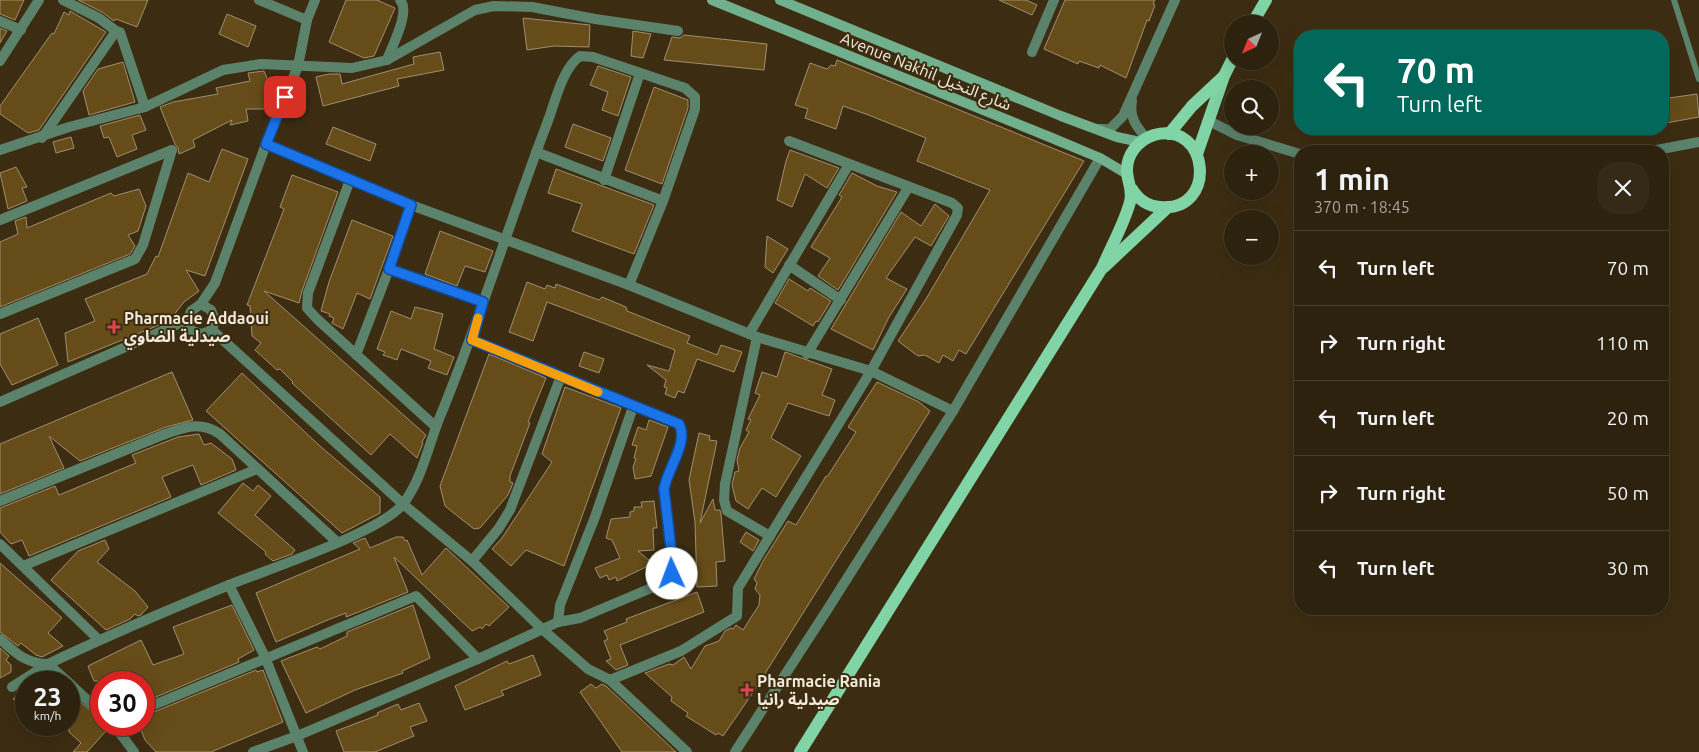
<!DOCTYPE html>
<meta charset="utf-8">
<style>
:root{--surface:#2d220e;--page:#352a17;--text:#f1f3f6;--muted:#a7a49e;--line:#483f2e}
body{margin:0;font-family:Ubuntu,"Noto Sans Arabic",sans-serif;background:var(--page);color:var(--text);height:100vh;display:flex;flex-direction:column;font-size:19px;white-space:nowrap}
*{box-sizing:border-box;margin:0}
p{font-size:16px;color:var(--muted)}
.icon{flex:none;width:28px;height:28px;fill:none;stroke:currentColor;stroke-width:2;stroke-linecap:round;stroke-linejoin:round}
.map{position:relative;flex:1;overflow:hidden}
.sheet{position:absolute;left:1294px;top:145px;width:375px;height:470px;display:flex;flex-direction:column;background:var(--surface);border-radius:20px;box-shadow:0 5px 20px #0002,0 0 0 1px var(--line)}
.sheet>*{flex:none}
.hud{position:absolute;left:1294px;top:30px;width:375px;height:105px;border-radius:20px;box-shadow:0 5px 20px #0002,0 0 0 1px var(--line);background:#00695c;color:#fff;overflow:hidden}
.needle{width:32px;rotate:223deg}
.tools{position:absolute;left:1224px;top:15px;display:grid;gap:10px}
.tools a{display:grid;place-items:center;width:55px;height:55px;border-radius:50%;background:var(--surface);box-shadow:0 5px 20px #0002,0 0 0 1px var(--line);font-size:25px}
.speed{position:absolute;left:15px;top:671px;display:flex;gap:10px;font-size:25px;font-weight:700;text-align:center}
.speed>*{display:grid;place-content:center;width:65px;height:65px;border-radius:50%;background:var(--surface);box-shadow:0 5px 20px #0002,0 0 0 1px var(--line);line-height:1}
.speed small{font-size:12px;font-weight:400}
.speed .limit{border:8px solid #d22;background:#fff;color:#111}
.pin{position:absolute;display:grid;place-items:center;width:42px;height:42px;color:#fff;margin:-21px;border-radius:10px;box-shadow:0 2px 8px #0006}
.me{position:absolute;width:55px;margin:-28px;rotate:358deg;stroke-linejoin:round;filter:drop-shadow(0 0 4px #0008)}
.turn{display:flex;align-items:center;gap:18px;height:105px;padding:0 20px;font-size:22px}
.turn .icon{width:65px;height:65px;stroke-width:2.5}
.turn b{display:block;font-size:35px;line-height:42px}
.round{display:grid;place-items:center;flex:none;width:52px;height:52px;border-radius:20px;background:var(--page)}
.summary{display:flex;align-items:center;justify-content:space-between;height:85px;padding:0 20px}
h1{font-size:30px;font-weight:700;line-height:38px}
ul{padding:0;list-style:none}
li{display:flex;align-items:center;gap:15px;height:75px;padding:0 20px;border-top:1px solid var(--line)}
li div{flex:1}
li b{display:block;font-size:19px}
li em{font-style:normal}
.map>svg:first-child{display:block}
</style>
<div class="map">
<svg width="1699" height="752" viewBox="0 0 1699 752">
<rect width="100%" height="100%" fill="#3c2d12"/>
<g fill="#654c19" stroke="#9f8e71">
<path d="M0 0H24L15 20 0 14Z"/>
<path d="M78 0H148L137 27 116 19 114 21 102 12Z"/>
<path d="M346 0H377L395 8 374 56 364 58 329 42Z"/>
<path d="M999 0H1026L1037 5 1032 15Z"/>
<path d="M1065 0H1155L1153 4 1155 5 1149 21 1147 20 1126 78 1100 65 1099 68 1079 61 1078 64 1044 49Z"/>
<path d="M70 11 106 32 39 130 28 133 0 114V106L52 33 54 34 64 12 69 15Z"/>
<path d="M227 14 256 26 248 47 219 34Z"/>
<path d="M523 18 590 25 589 47 554 46 527 50Z"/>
<path d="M0 28 7 31 0 43Z"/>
<path d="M633 31 651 34 643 58 631 56Z"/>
<path d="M684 35 767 44 764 70 664 60 672 37 680 38Z"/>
<path d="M440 52 444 70 397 79 399 86 323 106 316 77 329 74H340L342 84 414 64 413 57Z"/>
<path d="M837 60 1084 161 966 354 959 350 953 361 943 355 939 363 925 355 918 356 898 341 926 299 990 190 917 161 926 138 866 114 843 106 836 129 805 118 808 109 795 105 810 63 827 69 831 65 835 66Z"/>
<path d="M123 62 135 102 89 115 83 91 98 69Z"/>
<path d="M598 66 631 77 618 116 602 110 608 92 590 85Z"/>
<path d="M264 71 272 90 264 109H246L248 121 230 125 232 120 193 140 195 147 179 154 178 148 175 144 160 107 173 102 218 94 216 88 250 81 248 73Z"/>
<path d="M654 87 688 100V108L662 184 625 170Z"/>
<path d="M1697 94 1699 117 1666 123 1662 99Z"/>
<path d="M140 115 146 130 132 135 137 149 117 157 109 137 104 138 100 126Z"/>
<path d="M573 124 611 138 603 161 565 147Z"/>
<path d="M333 127 376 144 370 161 326 144Z"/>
<path d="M71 137 74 148 56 153 53 142Z"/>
<path d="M222 149 248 159 205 276 186 270 199 291 184 302 169 321 68 362 65 333 95 321 85 299 147 274 156 256 158 257 188 173 209 182Z"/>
<path d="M790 150 839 168 827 188 805 174 792 207 777 200 786 161Z"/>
<path d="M16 167 27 187 22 188 27 201 8 209 0 173Z"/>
<path d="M556 169 654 205 634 254 572 231 582 204 548 193Z"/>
<path d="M852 173 877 186 897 192 838 290 818 276 830 258 811 247 842 197 839 195Z"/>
<path d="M292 175 338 192 302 291 299 303 264 291 426 435 422 442 423 443 417 458 390 434 371 455 292 383 293 382 280 369 277 370 255 350 261 343 252 336 250 306 247 305 284 209 280 207Z"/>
<path d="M139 189 146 206 138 231 128 235 135 246 130 254 0 307V242L18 234 15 221 26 217 27 228 111 193 114 196Z"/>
<path d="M935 204 949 216 931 246 915 237 886 278 907 289 889 317 873 350 831 329 901 212 921 226Z"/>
<path d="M352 220 393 236 370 299 357 293 343 329 332 323 334 318 329 316 330 314 321 311 329 282Z"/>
<path d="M440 231 493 251 485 272 465 266 457 286 425 274Z"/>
<path d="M767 236 788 249 773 273 765 267Z"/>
<path d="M789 279 808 291 810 288 831 301 818 322 816 321 813 326 775 303Z"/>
<path d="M527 282 545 289 547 285 555 288 556 284 599 300 602 297 626 307 627 311 690 336 687 343 717 355 721 345 742 352 734 372 697 359 684 393 678 391 675 398 665 394 667 388 664 387 666 380 647 365 669 371 675 350 547 302 533 341 509 332Z"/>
<path d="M415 307 443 314 434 349 454 357 447 375 428 368 431 361 401 349 397 360 383 355 385 352 377 349 391 311 411 319Z"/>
<path d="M38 318 58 365 12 385 0 364V334Z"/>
<path d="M584 352 604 359 599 373 579 366Z"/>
<path d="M785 352 832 369 822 395 835 400 829 416 788 403 771 438 801 456 776 497 762 488 748 509 736 501 732 485 735 472 739 471 737 460 740 448 749 432 746 430 751 420 748 419 760 395 755 393 762 372 777 377Z"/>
<path d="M489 354 546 378 528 422 530 423 510 476V482L513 483 508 495 480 528 474 529 445 506 440 486Z"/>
<path d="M172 372 193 420 166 427 80 461 49 436 64 468 0 494V444Z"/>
<path d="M242 373 321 447 380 497V513L342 533 206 411Z"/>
<path d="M877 382 919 402 930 411 754 691 723 736 718 733 716 735 686 716 688 713 671 701 672 697 645 673 669 664 673 665 684 657 691 669 705 646 719 641 725 631 731 628 733 629 736 625 743 630 759 605 760 595 755 589 757 583 754 579 763 561 788 521 796 525 826 476 827 477 856 432 848 427Z"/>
<path d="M565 387 621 408 564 566 526 550 511 566 492 549 502 538 552 462 542 454Z"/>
<path d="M649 420 668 427 651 476 635 479 633 467 636 459 634 458 637 446 632 445 638 427 646 430Z"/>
<path d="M699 433 710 436 709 440 717 441 700 523 713 499 715 510H720L721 514 725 561 716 562 717 586 697 587 695 522 689 480Z"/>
<path d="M199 434 204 445 211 443 232 459 236 470 201 485 193 465 182 469 162 477 171 497 29 556 22 540 11 544 0 532V508L55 486 59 495 136 463 132 455 178 437Z"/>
<path d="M243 483 253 491 258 485 271 496 255 515 295 550 292 554 273 561 265 554 266 552 218 513Z"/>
<path d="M654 501 657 528H653L654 550 638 551 650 561 646 567 617 581 616 577 609 580 607 575 600 578 595 568 620 558 612 540 606 538 611 519 630 517V512L634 511V507H642L641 502Z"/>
<path d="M746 532 759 540 753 551 740 542Z"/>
<path d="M396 537H403L405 541 407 540 422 575 446 548 509 607 489 626 486 624 482 629 480 627 472 631 394 557 408 592 346 617V613L330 619 276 642 256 593 360 549 353 543 365 538 370 548Z"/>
<path d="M105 540 109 549 97 562 135 591 148 607 141 615 138 616 135 614 130 619 106 630 51 580 78 551Z"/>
<path d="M0 563 62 618 48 633 63 646 42 657 36 655 21 643 18 646 0 632Z"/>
<path d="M697 592 704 612 620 645 628 665 616 670 606 661 611 659 604 641 608 639 604 631 627 622 626 619Z"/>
<path d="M232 605 254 650 238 659 239 662 144 702V682L94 681 88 666 141 640 153 665 184 654 173 627Z"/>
<path d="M413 605 430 658 402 671 403 673 355 690 306 713 281 661 317 647 320 649 347 636V632Z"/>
<path d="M0 648 9 656 6 660 11 665V672L0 678Z"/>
<path d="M533 655 541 675 501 691 504 695 465 710 455 686 507 661 509 664Z"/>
<path d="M256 670 257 672 263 670 283 722 211 752H156L145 740 139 725H144V716Z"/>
<path d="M591 684 596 688 602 684 606 686 676 752H622L580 692Z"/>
<path d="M26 686V711L13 699Z"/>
<path d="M69 692 101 720V725L106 726V731L87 752H73L81 743 69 732Z"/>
<path d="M419 703 427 721 410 727 414 736 375 752H344L336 731 378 715 377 713 398 704 401 710Z"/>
</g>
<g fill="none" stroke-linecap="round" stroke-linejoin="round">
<path stroke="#5b826b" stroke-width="6" d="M1674 0 1699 79"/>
<g stroke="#5b826b" stroke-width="10">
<path d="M259 0 307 20"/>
<path d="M0 21 21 30"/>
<path d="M116 31 120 32 145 107"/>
<path d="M1032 52 1054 0"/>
<path d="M387 60C392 46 411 11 400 0"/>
<path d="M0 61 39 0"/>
<path d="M1132 101C1129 117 1136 126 1146 138"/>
<path d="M1209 121 1237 135 1300 154"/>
<path d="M1096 129H1110L1123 116 1175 0"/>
<path d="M42 138 116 31 99 18 63 0"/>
<path d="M266 144 411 205 629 285 757 337 871 371 953 411"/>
<path d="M0 150 69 127 145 107 223 70 261 64 352 68 387 60 475 10 494 6 532 7 595 19 678 31"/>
<path d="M1651 151 1699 142"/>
<path d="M536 152 663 201"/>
<path d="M350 180 308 293 307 308 317 319 436 427"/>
<path d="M604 180 640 73"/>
<path d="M411 205 389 269 483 302"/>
<path d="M0 220 172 150"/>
<path d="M789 265 841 300"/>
<path d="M201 304 215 283 266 144 298 66 307 20 315 0"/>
<path d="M201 304 211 310 215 320 212 330 202 334 192 331 185 321H187L191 311Z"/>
<path d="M0 314 135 259 143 245 172 150"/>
<path d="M212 330 403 504 472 561 542 629 588 669 610 680 687 752"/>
<path d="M749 334 848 166"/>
<path d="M757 337 725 484 724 500 727 511 770 536"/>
<path d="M807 354 908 188"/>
<path d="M356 355 389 269"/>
<path d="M0 402 185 321"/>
<path d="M0 501 160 436C182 428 199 420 220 434L337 542"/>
<path d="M0 544 99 640"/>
<path d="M472 561 499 528 510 510 561 376"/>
<path d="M23 566 257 469"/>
<path d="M229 585 265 657 303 752"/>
<path d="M558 622 560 605 595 517 633 407"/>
<path d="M0 639C15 653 27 664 48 664 107 636 168 610 229 585 268 569 380 533 403 504 422 479 428 447 439 419 479 323 509 223 546 126 555 104 561 70 580 56L593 57 685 88 695 97V109L663 201 629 285"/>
<path d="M610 680 681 651 737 616 738 588 871 371 957 215 958 208 952 203 789 141"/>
<path d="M69 683 101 713"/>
<path d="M12 687 48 664 68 682"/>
<path d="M144 709 416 596 478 659"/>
<path d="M114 725 134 752"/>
<path d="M253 752 297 736 478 659 558 622 580 618 668 581 673 566 664 489C667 469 688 441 679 424L472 340"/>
<path d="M735 752 829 607 953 411 1100 158"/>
</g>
<g stroke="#71b08c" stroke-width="10">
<path d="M712 0 1052 138 1100 158 1127 174"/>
<path d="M780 0 1061 116 1117 137 1140 142"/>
</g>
<g stroke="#81d4a5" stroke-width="12">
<path d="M1252 24 1266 0"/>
<path d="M1169 134 1192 106 1223 77"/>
<path d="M1197 154 1224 76 1232 60"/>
<path d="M1104 267 1168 207"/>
<path d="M800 752 1102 268C1111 247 1124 224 1130 202 1133 190 1128 184 1127 172 1126 155 1138 140 1154 135 1210 120 1218 213 1160 207 1148 206 1138 199 1132 189"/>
</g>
</g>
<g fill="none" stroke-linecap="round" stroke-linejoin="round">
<defs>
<path id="route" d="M285 97 266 144 411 205 389 269 483 302 472 340 679 424C689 443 667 469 664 489L673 566 672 574"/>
</defs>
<use href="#route" stroke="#114b97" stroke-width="12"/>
<use href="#route" stroke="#1a73e8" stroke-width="9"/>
<path stroke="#f59e0b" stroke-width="9" d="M478 318 472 340 598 392"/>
</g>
<g fill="#e0444e" stroke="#3c2d12" stroke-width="2">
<path d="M111.5 319.5h5v5h5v5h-5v5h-5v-5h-5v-5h5z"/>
<path d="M744.5 682.5h5v5h5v5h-5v5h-5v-5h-5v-5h5z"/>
</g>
<g text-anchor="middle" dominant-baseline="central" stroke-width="4" stroke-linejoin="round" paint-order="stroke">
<g font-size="16" fill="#f2e9d9" stroke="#3c2d12">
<text transform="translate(926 71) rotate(22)">Avenue Nakhil شارع النخيل</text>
</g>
<g font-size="16" font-weight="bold" fill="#f2e9d9" stroke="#3c2d12" text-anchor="start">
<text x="124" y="318">Pharmacie Addaoui<tspan x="124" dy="18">صيدلية الضاوي</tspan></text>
<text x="757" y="681">Pharmacie Rania<tspan x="757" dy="18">صيدلية رانيا</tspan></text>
</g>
</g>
</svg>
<div class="tools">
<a><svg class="needle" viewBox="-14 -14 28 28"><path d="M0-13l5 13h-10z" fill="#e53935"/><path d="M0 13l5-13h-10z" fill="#a7a49e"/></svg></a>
<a><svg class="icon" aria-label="search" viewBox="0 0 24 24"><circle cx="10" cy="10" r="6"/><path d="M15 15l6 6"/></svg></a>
<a>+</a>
<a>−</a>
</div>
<div class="speed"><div>23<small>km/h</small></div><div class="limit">30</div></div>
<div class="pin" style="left:285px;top:97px;background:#d93025"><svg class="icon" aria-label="arrive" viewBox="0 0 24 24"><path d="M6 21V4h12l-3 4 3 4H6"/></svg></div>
<svg class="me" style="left:672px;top:574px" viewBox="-20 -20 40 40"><circle r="19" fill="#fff"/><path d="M0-13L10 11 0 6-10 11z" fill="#1a73e8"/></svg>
<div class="hud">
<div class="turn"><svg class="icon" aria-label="left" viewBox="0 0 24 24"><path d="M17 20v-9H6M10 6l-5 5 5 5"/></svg><div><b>70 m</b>Turn left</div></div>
</div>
<section class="sheet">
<div class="summary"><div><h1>1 min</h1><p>370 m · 18:45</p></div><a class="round"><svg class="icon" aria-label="close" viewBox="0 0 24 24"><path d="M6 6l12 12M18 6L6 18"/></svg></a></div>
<ul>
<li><svg class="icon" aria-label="left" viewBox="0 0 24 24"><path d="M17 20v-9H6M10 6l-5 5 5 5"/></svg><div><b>Turn left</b></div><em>70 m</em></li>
<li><svg class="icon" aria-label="right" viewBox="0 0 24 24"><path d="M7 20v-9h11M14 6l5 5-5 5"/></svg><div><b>Turn right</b></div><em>110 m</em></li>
<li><svg class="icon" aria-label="left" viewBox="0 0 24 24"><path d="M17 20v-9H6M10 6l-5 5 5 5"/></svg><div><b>Turn left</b></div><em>20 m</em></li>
<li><svg class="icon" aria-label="right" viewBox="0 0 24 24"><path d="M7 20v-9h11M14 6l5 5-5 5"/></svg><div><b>Turn right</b></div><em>50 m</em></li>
<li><svg class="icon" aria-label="left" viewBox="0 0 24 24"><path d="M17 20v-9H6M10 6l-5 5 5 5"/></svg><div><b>Turn left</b></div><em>30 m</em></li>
</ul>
</section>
</div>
